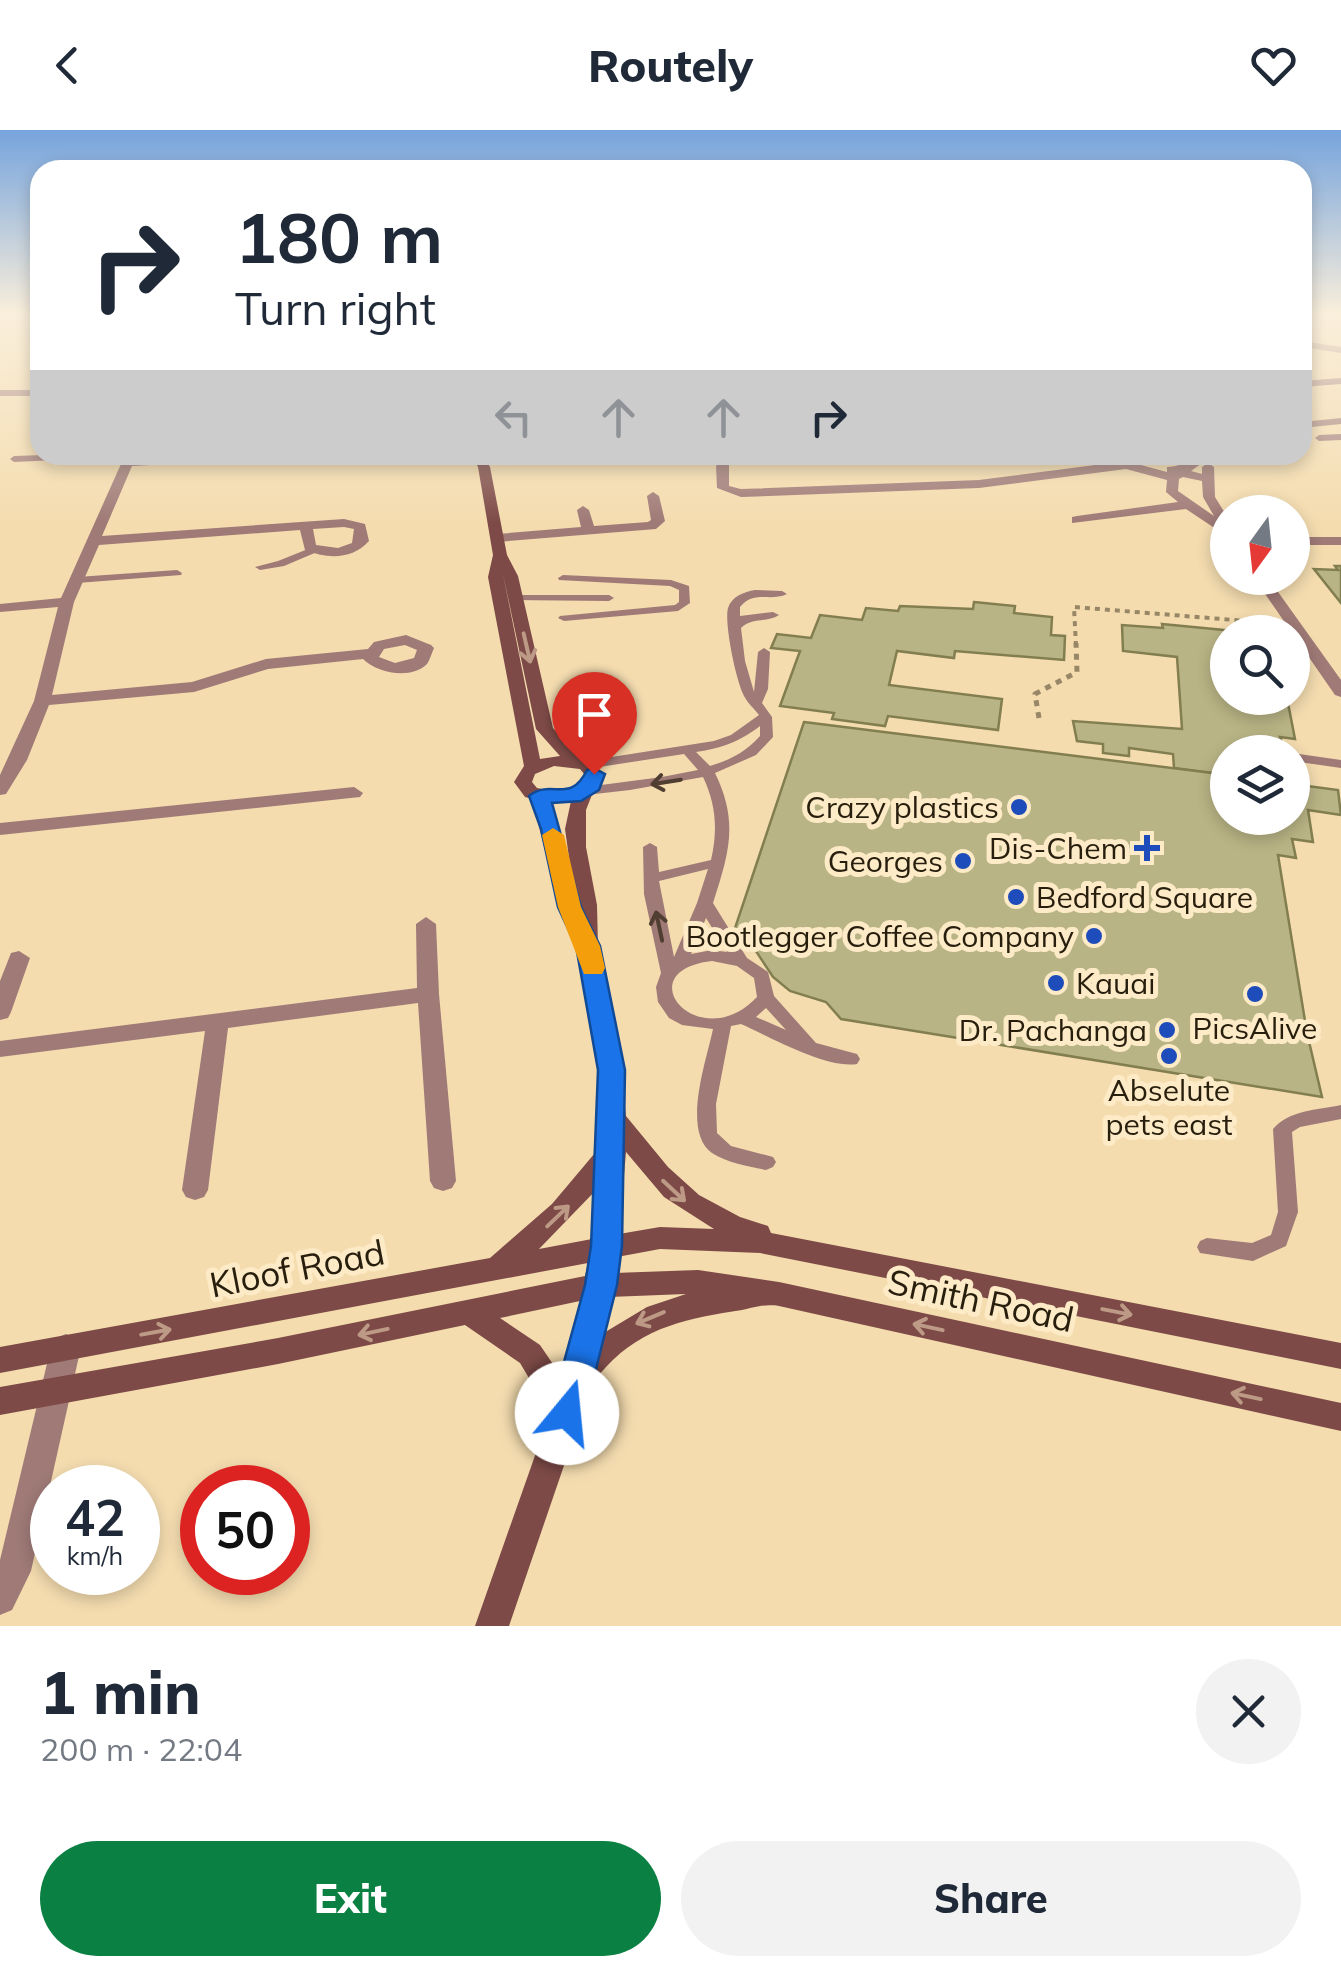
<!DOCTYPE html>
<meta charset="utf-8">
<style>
:root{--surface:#fff;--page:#f2f2f3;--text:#1f2937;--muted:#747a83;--accent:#0b8043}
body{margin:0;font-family:Mulish,sans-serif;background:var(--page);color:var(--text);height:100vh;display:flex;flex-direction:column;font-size:38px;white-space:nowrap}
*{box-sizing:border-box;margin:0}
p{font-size:32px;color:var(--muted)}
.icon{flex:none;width:55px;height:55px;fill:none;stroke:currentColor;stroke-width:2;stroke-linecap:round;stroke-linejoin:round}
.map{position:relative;height:1496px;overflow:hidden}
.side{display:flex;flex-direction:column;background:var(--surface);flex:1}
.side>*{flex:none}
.top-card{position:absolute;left:30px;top:30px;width:1282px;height:305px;border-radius:30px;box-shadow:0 5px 15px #0003;background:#fff;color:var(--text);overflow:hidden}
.needle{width:65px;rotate:195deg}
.controls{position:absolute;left:1210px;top:365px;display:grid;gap:20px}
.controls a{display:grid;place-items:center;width:100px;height:100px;border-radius:50%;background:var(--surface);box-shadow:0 5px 15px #0003;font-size:50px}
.speed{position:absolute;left:30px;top:1335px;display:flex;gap:20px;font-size:50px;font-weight:700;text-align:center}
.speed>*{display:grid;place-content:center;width:130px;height:130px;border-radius:50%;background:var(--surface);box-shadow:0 5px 15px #0003;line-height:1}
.speed small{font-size:25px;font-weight:400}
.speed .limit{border:15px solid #d22;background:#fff;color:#111}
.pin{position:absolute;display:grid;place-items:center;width:85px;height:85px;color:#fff;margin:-102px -42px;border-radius:50% 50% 50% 0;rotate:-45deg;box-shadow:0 0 10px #0007}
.pin .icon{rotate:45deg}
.me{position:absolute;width:110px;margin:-55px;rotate:17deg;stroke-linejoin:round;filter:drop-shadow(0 0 8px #0008)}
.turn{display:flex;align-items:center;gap:35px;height:210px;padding:0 40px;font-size:45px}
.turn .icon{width:130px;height:130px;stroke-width:2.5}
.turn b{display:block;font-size:70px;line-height:85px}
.lanes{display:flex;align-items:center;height:95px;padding:0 40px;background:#0003;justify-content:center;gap:50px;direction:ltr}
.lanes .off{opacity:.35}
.round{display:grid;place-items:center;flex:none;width:105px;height:105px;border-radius:52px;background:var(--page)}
.head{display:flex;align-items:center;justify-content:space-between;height:170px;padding:0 40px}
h1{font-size:60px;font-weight:800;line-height:75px}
.button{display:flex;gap:20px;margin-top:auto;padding:20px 40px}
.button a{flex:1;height:115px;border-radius:60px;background:var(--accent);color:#fff;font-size:40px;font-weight:800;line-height:115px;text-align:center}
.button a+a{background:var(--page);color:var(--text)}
header{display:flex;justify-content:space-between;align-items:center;height:130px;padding:0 40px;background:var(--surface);font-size:45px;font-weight:800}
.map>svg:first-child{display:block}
</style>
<header><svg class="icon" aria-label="back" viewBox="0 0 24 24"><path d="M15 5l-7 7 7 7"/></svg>Routely<svg class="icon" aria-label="heart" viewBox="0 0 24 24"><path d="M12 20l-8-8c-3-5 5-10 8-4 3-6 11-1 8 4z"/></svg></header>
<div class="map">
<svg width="1341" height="1496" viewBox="0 0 1341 1496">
<rect width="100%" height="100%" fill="#f4dcaf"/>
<g fill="#b9b485" stroke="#827e50" stroke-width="2.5">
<path d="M1335 436H1341V473L1314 439 1338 440Z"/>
<path d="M974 472 1015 476 1014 483 1052 487 1051 505 1065 506 1064 530 955 521 954 528 897 521 889 555 1002 569 998 600 888 586 885 596 832 589 834 583 780 576 800 521 771 518 777 504 811 508 820 485 862 490 866 478 898 481 900 476 973 479Z"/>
<path d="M1162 494 1245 502H1228V568H1287L1295 609 1280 607 1285 622H1228V645L1174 638 1173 624 1129 618V626L1103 623V614L1077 611 1073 591 1182 599 1177 527 1123 521 1122 495 1163 498Z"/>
<path d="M804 592 1228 645V688H1292V654L1338 660 1341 685 1308 680 1313 712 1292 709 1296 728 1278 725 1307 903 1322 967 841 889 826 872 790 861 773 847 752 815 731 810Z"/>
</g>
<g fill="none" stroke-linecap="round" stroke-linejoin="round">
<path stroke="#988766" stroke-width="4" stroke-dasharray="5 5" stroke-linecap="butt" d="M1076 516 1074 477 1271 493"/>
<path stroke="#988766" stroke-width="5" stroke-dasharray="6 6" stroke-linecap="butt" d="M1039 588 1035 564 1077 542 1076 513"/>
<g fill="#9f7a77" fill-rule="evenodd">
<path d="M1341 304V310L1319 311 1315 308 1319 305Z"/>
<path d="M43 325H104L100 328 14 332 10 329 14 326Z"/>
<path d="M1265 325H1274L1265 334H1259L1258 332Z"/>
<path d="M313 417 317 418V422L284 436 260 440 255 437 278 431Z"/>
<path d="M177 440 182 443 181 445 77 453 72 450 77 447Z"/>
<path d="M563 445 671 450 689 456 690 473 678 481 564 491 558 488 560 486 675 475 679 472V460L670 456 559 450 558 448Z"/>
<path d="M755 460 782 461 787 464C771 472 754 460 740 477V486L773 482 779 485C767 493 752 487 741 498L745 531 754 562 758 522 764 518 770 522 768 559 762 573 772 587 773 607 756 625 715 643C739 692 729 723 713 773L747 828 768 842 774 866 816 913 857 924 860 929 857 934C827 939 770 907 741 894L731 896 716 974 717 1003 731 1016 773 1027 776 1032 773 1037 766 1040C748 1036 727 1033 712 1023 681 1001 707 929 713 899L682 895 669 888 658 872 656 857 661 843 644 764 643 717 650 713 657 717 659 742 711 730C718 700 716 674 703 647L630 660 586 665 579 661 586 657 662 647 698 640 684 624 586 639 579 635 586 631 714 611 731 605 759 585C753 577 749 575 744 566 736 551 724 493 728 478 732 466 744 462 755 460ZM760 596V606C746 622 730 630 710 636L696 622C722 618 739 612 760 596ZM708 739 697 773 674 827 659 751ZM706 788 727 822 712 820 691 824ZM712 831 737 836 754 848 757 867C699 928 625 841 712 831ZM766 878 786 900 756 887Z"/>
<path d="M515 465H609L614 468 609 471 511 470 510 468Z"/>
<path d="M1292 623 1341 630V638L1292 631Z"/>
<path d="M1341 975V989L1300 997 1292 1002 1298 1082 1286 1116 1253 1131 1200 1123 1197 1117 1200 1111 1207 1108 1252 1113 1271 1105 1278 1082 1273 999C1289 980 1317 980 1341 975Z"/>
</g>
<g fill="#9f7a77" fill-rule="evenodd">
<path d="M1318 184H1341V188Z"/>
<path d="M1302 211 1341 217V223L1302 217Z"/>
<path d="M1341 248V254L1302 257V251Z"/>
<rect x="0" y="260" width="40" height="6"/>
<path d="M1341 288V294L1302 298V292Z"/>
<path d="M125 325H137L135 329 261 325 255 329 132 336 102 406 344 389 365 394 369 411C352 430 327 429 305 420L300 400 99 415 74 472 52 565 192 552 266 529 368 519 374 512 406 505 431 515 434 518C433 520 429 532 427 534 411 550 377 543 363 529L268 539 194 562 49 575 27 630 6 664 0 665V645L34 571 58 477 0 482V474L61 468ZM344 397 354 399 352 413 338 418 316 415 313 399ZM405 515 417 520 414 528 395 533 379 527 384 519Z"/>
<path d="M484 325H540L534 329 478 333 472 329Z"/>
<path d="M776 325H833L827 329 729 335V356L741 359 979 350 1126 331 1167 342V337C1189 336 1191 325 1213 325L1191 341 1202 344V337L1208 333 1214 337 1215 367 1228 388V407L1186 379 1072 393V387L1077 386 1178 372 1166 362 1167 350 1126 339 979 358 741 367 717 358 716 336 722 329ZM1183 347 1202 351 1203 367 1214 386 1178 361 1179 349Z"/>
<path d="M653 362 659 366 665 391 656 399 497 412 490 408 497 404 581 397 577 380 583 376 589 380 594 396 648 392 651 390 647 366Z"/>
<rect x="1292" y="407" width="49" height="8"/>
<path d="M1254 448H1268L1341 550V567L1335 565Z"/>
<path d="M354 657 363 663 360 667 0 705V693Z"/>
<path d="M426 787 436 794 439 864 456 1051 452 1058 443 1061 434 1058 430 1051 418 873 228 898 208 1060 204 1067 195 1070 186 1067 182 1060 205 901 0 927V911L417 858 416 794Z"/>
<path d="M19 821 30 828 11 882 8 888 0 890V851L11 823Z"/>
<path d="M66 1204 76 1208 81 1217 31 1441 12 1480 0 1485V1430L51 1217 56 1208Z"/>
</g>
<path fill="#7d4a47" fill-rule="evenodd" d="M471 325H483L490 337 507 425 518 446 553 598C568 617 589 626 603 645L601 656 593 662 586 680V717L597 775 598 816 616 891 626 986 668 1037 699 1065 740 1087 768 1096 771 1103 1341 1213V1239L760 1123 660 1119 617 1127 614 1143 698 1140 779 1152 1341 1273V1301L779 1176C763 1174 757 1177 742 1180 690 1188 644 1196 606 1237 590 1255 584 1256 582 1283L509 1496H475L550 1283 520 1233 465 1195 278 1234 0 1285V1257L278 1208 585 1146 588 1133 0 1243V1217L490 1128 552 1074 600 1017 601 970 587 854 577 817 559 776 532 669 525 667 514 652 524 636 488 447 493 425 478 337ZM503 444 536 599 560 626 540 629ZM554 636 580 639 585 645 583 653 560 662 537 658 532 652 535 644ZM571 671 565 699 571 742 551 672ZM626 1022 664 1067 714 1099 660 1097 619 1104ZM599 1057 592 1109 539 1119ZM686 1164 647 1177 602 1204 609 1167ZM580 1171 561 1246 540 1215 500 1188Z"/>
</g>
<defs><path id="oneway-shaft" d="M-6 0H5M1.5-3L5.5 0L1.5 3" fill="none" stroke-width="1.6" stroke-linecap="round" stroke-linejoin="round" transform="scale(2.5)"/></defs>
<g stroke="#bd9a86">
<use href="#oneway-shaft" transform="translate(527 518) rotate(77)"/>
<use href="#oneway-shaft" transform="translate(674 1061) rotate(43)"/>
<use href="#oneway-shaft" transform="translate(558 1086) rotate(-44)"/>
<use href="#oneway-shaft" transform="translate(1117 1182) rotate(11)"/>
<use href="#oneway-shaft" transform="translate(650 1188) rotate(157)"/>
<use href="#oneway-shaft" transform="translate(928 1197) rotate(-168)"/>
<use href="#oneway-shaft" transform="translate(156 1202) rotate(-10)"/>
<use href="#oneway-shaft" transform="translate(373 1202) rotate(168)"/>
<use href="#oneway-shaft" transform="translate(1246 1266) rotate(-168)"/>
</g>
<g stroke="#513e32">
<use href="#oneway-shaft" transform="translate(666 652) rotate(171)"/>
<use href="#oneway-shaft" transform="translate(659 796) rotate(-102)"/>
</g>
<linearGradient id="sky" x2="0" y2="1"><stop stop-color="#76a4dd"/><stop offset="0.47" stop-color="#faefdb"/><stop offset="1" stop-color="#faefdb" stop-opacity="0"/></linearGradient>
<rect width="1341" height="393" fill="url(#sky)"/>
<path fill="#1a73e8" stroke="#114b97" stroke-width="2.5" d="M594 638 605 644 599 660 581 671 552 673 581 777 600 816 625 940 622 1116 617 1155 585 1283 579 1295 567 1299 555 1295 550 1283 585 1155 591 1116 598 940 576 816 558 777 541 699 529 666C551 648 570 675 587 640Z"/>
<path fill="#f59e0b" d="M553 698 564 705 581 777 600 816 605 838 602 844H584L558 777 542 705Z"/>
<g fill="#1e4cba" stroke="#fdeac6" stroke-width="4">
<circle cx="1019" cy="677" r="10"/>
<path d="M1142 703h10v10h10v10h-10v10h-10v-10h-10v-10h10z"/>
<circle cx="963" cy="731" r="10"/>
<circle cx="1016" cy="767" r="10"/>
<circle cx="1094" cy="806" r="10"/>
<circle cx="1056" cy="853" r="10"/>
<circle cx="1255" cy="864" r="10"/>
<circle cx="1167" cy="900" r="10"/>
<circle cx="1169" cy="926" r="10"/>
</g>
<g text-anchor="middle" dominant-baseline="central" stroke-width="10" stroke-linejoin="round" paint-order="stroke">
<g font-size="30" fill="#271e0d" stroke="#fdeac6" text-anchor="end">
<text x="999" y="677">Crazy plastics</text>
<text x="1127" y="718">Dis-Chem</text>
<text x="943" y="731">Georges</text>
<text x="1036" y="767" text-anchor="start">Bedford Square</text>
<text x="1074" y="806">Bootlegger Coffee Company</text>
<text x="1076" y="853" text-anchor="start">Kauai</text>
<text x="1255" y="898" text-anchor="middle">PicsAlive</text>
<text x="1147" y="900">Dr. Pachanga</text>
<text x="1169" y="960" text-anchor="middle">Abselute<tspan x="1169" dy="34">pets east</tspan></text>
</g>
<g font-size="35" fill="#271e0d" stroke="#fdeac6">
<text transform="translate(297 1138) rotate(-11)">Kloof Road</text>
<text transform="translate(981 1170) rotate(12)">Smith Road</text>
</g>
</g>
</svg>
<div class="controls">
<a><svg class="needle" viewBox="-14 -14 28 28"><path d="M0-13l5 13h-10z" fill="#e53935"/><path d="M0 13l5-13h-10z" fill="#747a83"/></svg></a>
<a><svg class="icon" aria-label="search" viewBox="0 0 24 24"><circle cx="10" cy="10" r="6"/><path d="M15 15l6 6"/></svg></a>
<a><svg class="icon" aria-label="layers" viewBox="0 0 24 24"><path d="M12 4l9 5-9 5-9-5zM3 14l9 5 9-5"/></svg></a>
</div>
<div class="speed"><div>42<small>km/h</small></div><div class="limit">50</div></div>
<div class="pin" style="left:594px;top:644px;background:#d93025"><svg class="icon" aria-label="arrive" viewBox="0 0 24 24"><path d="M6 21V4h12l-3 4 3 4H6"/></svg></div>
<svg class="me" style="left:567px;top:1283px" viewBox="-20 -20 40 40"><circle r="19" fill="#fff"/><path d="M0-13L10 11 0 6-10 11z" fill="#1a73e8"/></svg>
<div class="top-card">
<div class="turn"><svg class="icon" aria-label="right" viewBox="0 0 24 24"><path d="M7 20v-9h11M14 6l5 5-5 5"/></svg><div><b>180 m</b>Turn right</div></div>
<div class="lanes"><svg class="icon off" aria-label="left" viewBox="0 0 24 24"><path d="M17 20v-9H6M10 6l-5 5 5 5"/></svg><svg class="icon off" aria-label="ahead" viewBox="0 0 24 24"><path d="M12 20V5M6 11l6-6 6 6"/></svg><svg class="icon off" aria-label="ahead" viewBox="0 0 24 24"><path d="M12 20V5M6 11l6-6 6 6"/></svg><svg class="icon" aria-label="right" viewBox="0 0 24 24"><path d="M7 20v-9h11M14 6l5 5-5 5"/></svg></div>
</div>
</div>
<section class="side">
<div class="head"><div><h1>1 min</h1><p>200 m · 22:04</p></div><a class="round"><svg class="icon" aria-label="close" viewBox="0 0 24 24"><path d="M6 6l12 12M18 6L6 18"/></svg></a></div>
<div class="button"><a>Exit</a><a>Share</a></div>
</section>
